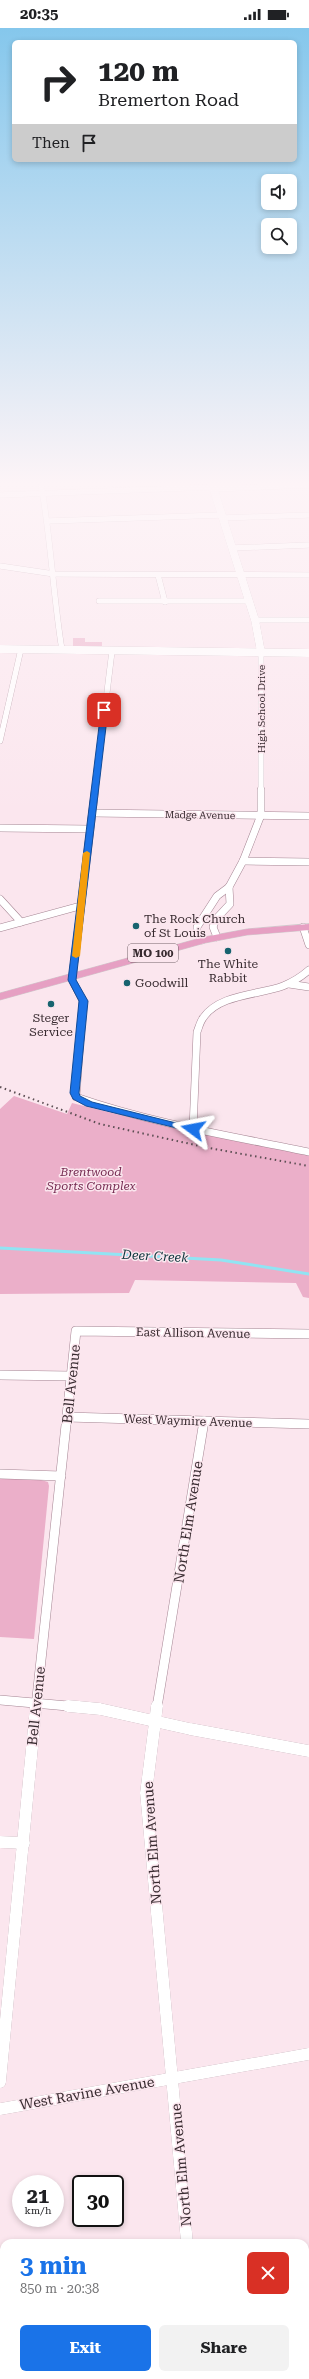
<!DOCTYPE html>
<meta charset="utf-8">
<style>
:root{--surface:#fff;--page:#f2f2f2;--text:#202124;--muted:#757577;--accent:#1a73e8}
body{margin:0;font-family:"Roboto Serif",serif;background:var(--page);color:var(--text);height:100vh;display:flex;flex-direction:column;font-size:15px;white-space:nowrap}
*{box-sizing:border-box;margin:0}
p{font-size:13px;color:var(--muted)}
.icon{flex:none;width:22px;height:22px;fill:none;stroke:currentColor;stroke-width:2;stroke-linecap:round;stroke-linejoin:round}
.map{position:relative;flex:1;overflow:hidden}
.sheet{position:absolute;left:0px;top:2211px;width:309px;height:140px;display:flex;flex-direction:column;background:var(--surface);border-radius:12px 12px 0 0;box-shadow:0 2px 6px #0003}
.sheet>*{flex:none}
.banner{position:absolute;left:12px;top:12px;width:285px;height:122px;border-radius:6px;box-shadow:0 2px 6px #0003;background:#fff;color:var(--text);overflow:hidden}
.controls{position:absolute;left:261px;top:146px;display:grid;gap:8px}
.controls a{display:grid;place-items:center;width:36px;height:36px;border-radius:6px;background:var(--surface);box-shadow:0 2px 6px #0003;font-size:20px}
.speed{position:absolute;left:12px;top:2147px;display:flex;gap:8px;font-size:20px;font-weight:700;text-align:center}
.speed>*{display:grid;place-content:center;width:52px;height:52px;border-radius:50%;background:var(--surface);box-shadow:0 2px 6px #0003;line-height:1}
.speed small{font-size:10px;font-weight:400}
.speed .limit{border:2px solid #111;border-radius:6px;background:#fff;color:#111}
.pin{position:absolute;display:grid;place-items:center;width:34px;height:34px;color:#fff;margin:-17px;border-radius:8px;box-shadow:0 2px 6px #0006}
.me{position:absolute;width:44px;margin:-22px;rotate:283deg;stroke-linejoin:round;filter:drop-shadow(0 0 3px #0008)}
.turn{display:flex;align-items:center;gap:14px;height:84px;padding:0 20px;font-size:18px}
.turn .icon{width:52px;height:52px;stroke-width:2.5}
.turn b{display:block;font-size:28px;line-height:34px}
.then{display:flex;align-items:center;height:38px;padding:0 20px;background:#0003;gap:8px;font-size:15px}
.round{display:grid;place-items:center;flex:none;width:42px;height:42px;border-radius:6px;background:var(--page)}
.headline{display:flex;align-items:center;justify-content:space-between;height:68px;padding:0 20px}
h1{font-size:24px;font-weight:700;line-height:30px;color:var(--accent)}
.cta{display:flex;gap:8px;margin-top:auto;padding:8px 20px}
.cta a{flex:1;height:46px;border-radius:6px;background:var(--accent);color:#fff;font-size:16px;font-weight:700;line-height:46px;text-align:center}
.cta a+a{background:var(--page);color:var(--text)}
.status{display:flex;justify-content:space-between;align-items:center;height:28px;padding:0 20px;background:var(--surface);direction:ltr}
.status svg{height:11px;fill:currentColor}
.map>svg:first-child{display:block}
</style>
<div class="status"><b>20:35</b><svg viewBox="0 0 49 12"><path d="M0 12V9h3v3zM5 12V6h3v6zM10 12V3h3v9zM15 12V0h3v12zM26 1h20v11H26zM47 4h2v5h-2z"/></svg></div>
<div class="map">
<svg width="309" height="2351" viewBox="0 0 309 2351">
<rect width="100%" height="100%" fill="#fbe6ee"/>
<g fill="#ebafc9">
<path d="M73 610H85V614H102V618H73Z"/>
<path d="M14 1068 67 1086 72 1075 161 1097 309 1125V1270L303 1269 296 1255 135 1252 129 1265 0 1266V1081Z"/>
<path d="M0 1450 41 1452 48 1454 49 1458 34 1611 0 1609Z"/>
</g>
<g fill="none" stroke-linecap="round" stroke-linejoin="round">
<path stroke="#91e4f3" stroke-width="3" d="M0 1220 221 1232 309 1246"/>
<defs>
<g id="street-far3">
<path d="M41 456C51 511 53 567 62 622"/>
<path d="M214 461 309 457"/>
<path d="M0 467 213 459"/>
<path d="M223 490 309 487"/>
<path d="M48 493 222 487"/>
<path d="M232 520 309 517"/>
<path d="M0 538 54 546 309 547"/>
<path d="M158 547 165 574"/>
<path d="M99 573H249"/>
<path d="M255 592H309"/>
<path d="M261 624V763"/>
<path d="M0 713 21 621"/>
<path d="M95 763 112 623"/>
</g>
<g id="street-far2">
<path d="M95 762 72 952 83 973 76 1069C151 1095 231 1108 309 1124"/>
<path d="M92 785 309 788"/>
<path d="M0 800 90 801"/>
<path d="M243 833 309 834"/>
<path d="M0 871 21 894"/>
<path d="M303 899 309 917"/>
<path d="M0 900 80 878"/>
<path d="M217 909 213 899 216 891 230 876 229 859"/>
<path d="M202 912 197 904V899L217 868 229 859 243 833 261 787V762"/>
<path d="M289 956 309 959"/>
<path d="M193 1101 197 1004C199 999 200 994 203 990 219 966 259 967 283 958 293 954 301 949 309 942"/>
</g>
<g id="street-far1">
<path d="M0 1347 71 1348"/>
<path d="M67 1389 309 1396"/>
<path d="M0 1446 61 1448"/>
<path d="M0 1672 79 1679"/>
<path d="M36 1679 76 1303 309 1306"/>
<path d="M157 1679 204 1393"/>
</g>
<g id="street">
<path d="M68 1678 100 1681 190 1701 309 1723"/>
<path d="M157 1678 146 1765 187 2215"/>
<path d="M0 1814 24 1815"/>
<path d="M0 2054 36 1678"/>
<path d="M0 2081 309 2026"/>
<path d="M305 2287 309 2285"/>
<path d="M0 2326H4"/>
<path d="M197 2347V2351"/>
</g>
<g id="secondary">
<path d="M212 456 255 592 261 624"/>
<path d="M0 621 309 625"/>
</g>
<path id="primary" d="M309 896V902L247 907 205 915 0 972V965L204 909 247 901Z"/>
</defs>
<use href="#street-far3" stroke="#a58593" stroke-width="6"/>
<use href="#street-far2" stroke="#a58593" stroke-width="8"/>
<use href="#street-far1" stroke="#a58593" stroke-width="10"/>
<use href="#street" stroke="#a58593" stroke-width="12"/>
<use href="#secondary" stroke="#a58593" stroke-width="8"/>
<use href="#primary" stroke="#cfcccd" stroke-width="1"/>
<use href="#street-far3" stroke="#fff" stroke-width="5.5"/>
<use href="#street-far2" stroke="#fff" stroke-width="7"/>
<use href="#street-far1" stroke="#fff" stroke-width="9"/>
<use href="#street" stroke="#fff" stroke-width="12"/>
<use href="#secondary" stroke="#fff" stroke-width="8"/>
<use href="#primary" fill="#e6a0c3" fill-rule="evenodd"/>
<path stroke="#5c4e53" stroke-width="2" stroke-dasharray="1.5 3.5" stroke-linecap="butt" d="M0 1059 100 1096 209 1120 309 1138"/>
</g>
<linearGradient id="sky" x2="0" y2="1"><stop stop-color="#85c7ec"/><stop offset="0.58" stop-color="#fdf4f7"/><stop offset="1" stop-color="#fdf4f7" stop-opacity="0"/></linearGradient>
<rect width="309" height="785" fill="url(#sky)"/>
<path fill="#1a73e8" stroke="#114b97" d="M104 680 108 682 76 952 88 973 79 1065 80 1068 92 1074 196 1100 197 1101 193 1104 86 1078 73 1071 70 1065 79 973 68 952 101 682Z"/>
<path fill="#f59e0b" d="M87 823 90 825 80 928 76 930 72 928 83 825Z"/>
<g fill="#17636f" stroke="#fbe6ee" stroke-width="1.5">
<circle cx="136" cy="898" r="4"/>
<circle cx="228" cy="923" r="4"/>
<circle cx="127" cy="955" r="4"/>
<circle cx="51" cy="976" r="4"/>
</g>
<g text-anchor="middle" dominant-baseline="central" stroke-width="3" stroke-linejoin="round" paint-order="stroke">
<g font-size="10" fill="#382b30" stroke="#fbe6ee">
<text transform="translate(261 681) rotate(-90)">High School Drive</text>
<text transform="translate(200 787) rotate(1)">Madge Avenue</text>
</g>
<rect fill="#fbe6ee" stroke="#726369" stroke-width="1" x="128" y="916" width="50" height="18" rx="3"/>
<g font-size="11" font-weight="bold" fill="#382b30">
<text x="153" y="925">MO 100</text>
</g>
<g font-size="12" fill="#382b30" stroke="#fbe6ee" text-anchor="start">
<text x="144" y="891">The Rock Church<tspan x="144" dy="14">of St Louis</tspan></text>
<text x="228" y="936" text-anchor="middle">The White<tspan x="228" dy="14">Rabbit</tspan></text>
<text x="135" y="955">Goodwill</text>
<text x="51" y="990" text-anchor="middle">Steger<tspan x="51" dy="14">Service</tspan></text>
</g>
<g font-size="12" font-style="italic" fill="#772d53" stroke="#fbe6ee">
<text x="91" y="1144">Brentwood<tspan x="91" dy="14">Sports Complex</tspan></text>
</g>
<g font-size="12" fill="#382b30" stroke="#fbe6ee">
<text transform="translate(193 1305) rotate(1)">East Allison Avenue</text>
<text transform="translate(188 1393) rotate(2)">West Waymire Avenue</text>
</g>
<g font-size="13" font-style="italic" fill="#0c353c" stroke="#fbe6ee">
<text transform="translate(155 1228) rotate(3)">Deer Creek</text>
</g>
<g font-size="14" fill="#382b30" stroke="#fbe6ee">
<text transform="translate(71 1356) rotate(-84)">Bell Avenue</text>
<text transform="translate(188 1494) rotate(-81)">North Elm Avenue</text>
<text transform="translate(36 1678) rotate(-84)">Bell Avenue</text>
<text transform="translate(152 1815) rotate(-94)">North Elm Avenue</text>
<text transform="translate(87 2065) rotate(-10)">West Ravine Avenue</text>
<text transform="translate(181 2137) rotate(-95)">North Elm Avenue</text>
</g>
</g>
</svg>
<div class="controls">
<a><svg class="icon" aria-label="sound" viewBox="0 0 24 24"><path d="M4 9h4l5-4v14l-5-4H4zM17 9q2 3 0 6"/></svg></a>
<a><svg class="icon" aria-label="search" viewBox="0 0 24 24"><circle cx="10" cy="10" r="6"/><path d="M15 15l6 6"/></svg></a>
</div>
<div class="speed"><div>21<small>km/h</small></div><div class="limit">30</div></div>
<div class="pin" style="left:104px;top:682px;background:#d93025"><svg class="icon" aria-label="arrive" viewBox="0 0 24 24"><path d="M6 21V4h12l-3 4 3 4H6"/></svg></div>
<svg class="me" style="left:193px;top:1101px" viewBox="-20 -20 40 40"><path d="M0-17L14 15 0 8-14 15z" fill="#1a73e8" stroke="#fff" stroke-width="4"/></svg>
<div class="banner">
<div class="turn"><svg class="icon" aria-label="right" viewBox="0 0 24 24"><path d="M7 20v-9h11M14 6l5 5-5 5"/></svg><div><b>120 m</b>Bremerton Road</div></div>
<div class="then">Then<svg class="icon" aria-label="arrive" viewBox="0 0 24 24"><path d="M6 21V4h12l-3 4 3 4H6"/></svg></div>
</div>
<section class="sheet">
<div class="headline"><div><h1>3 min</h1><p>850 m · 20:38</p></div><a class="round" style="background:#d93025;color:#fff"><svg class="icon" aria-label="close" viewBox="0 0 24 24"><path d="M6 6l12 12M18 6L6 18"/></svg></a></div>
<div class="cta"><a>Exit</a><a>Share</a></div>
</section>
</div>
